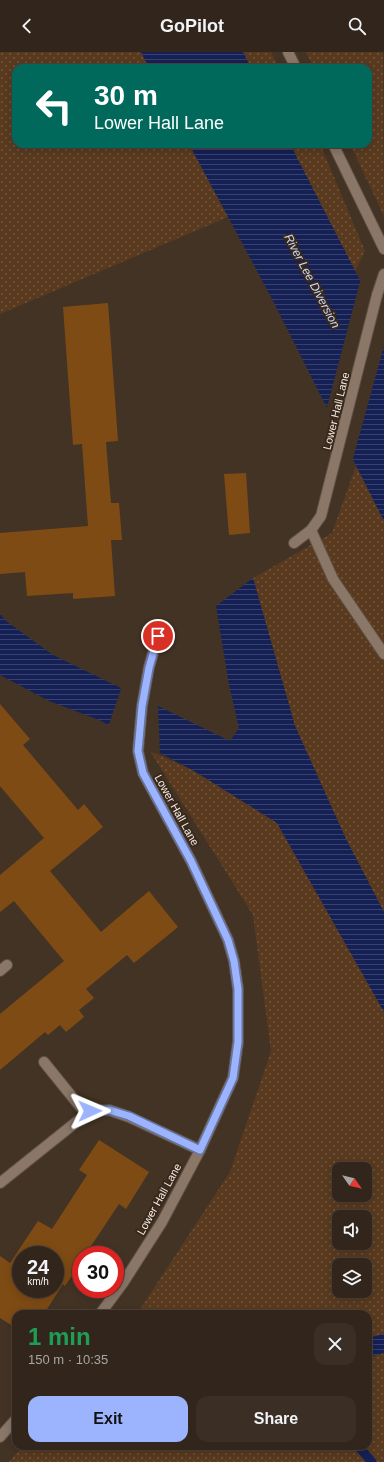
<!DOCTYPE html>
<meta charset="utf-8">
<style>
:root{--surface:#32261c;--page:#3a2e25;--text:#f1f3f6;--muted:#a8a5a3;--line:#4d433b;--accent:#9cb4fd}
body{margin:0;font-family:Helvetica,sans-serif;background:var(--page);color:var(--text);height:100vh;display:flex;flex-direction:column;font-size:15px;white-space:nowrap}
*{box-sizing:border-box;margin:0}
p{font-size:13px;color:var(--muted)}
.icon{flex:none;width:22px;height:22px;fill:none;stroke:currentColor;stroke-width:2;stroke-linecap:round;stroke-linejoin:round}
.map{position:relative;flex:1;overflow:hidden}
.sheet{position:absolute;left:12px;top:1258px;width:360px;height:140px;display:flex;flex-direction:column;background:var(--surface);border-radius:12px;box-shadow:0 2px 10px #0003,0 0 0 1px var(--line)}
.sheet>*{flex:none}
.top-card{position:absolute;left:12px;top:12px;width:360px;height:84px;border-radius:12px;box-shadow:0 2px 10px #0003,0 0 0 1px var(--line);background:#00695c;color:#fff;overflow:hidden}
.needle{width:26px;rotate:124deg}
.fabs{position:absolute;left:332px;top:1110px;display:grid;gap:8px}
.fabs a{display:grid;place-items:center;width:40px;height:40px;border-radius:8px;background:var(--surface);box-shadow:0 2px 10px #0003,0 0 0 1px var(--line);font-size:20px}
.speed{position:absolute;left:12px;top:1194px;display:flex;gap:8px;font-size:20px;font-weight:700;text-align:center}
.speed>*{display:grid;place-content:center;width:52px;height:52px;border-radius:50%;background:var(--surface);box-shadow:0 2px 10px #0003,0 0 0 1px var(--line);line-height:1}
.speed small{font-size:10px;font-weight:400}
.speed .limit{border:6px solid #d22;background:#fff;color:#111}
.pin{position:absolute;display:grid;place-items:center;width:34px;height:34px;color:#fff;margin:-17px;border:2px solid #fff;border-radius:50%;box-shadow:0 1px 4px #0007}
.me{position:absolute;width:44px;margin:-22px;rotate:89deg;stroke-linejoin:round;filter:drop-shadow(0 0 3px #0008)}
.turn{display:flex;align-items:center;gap:14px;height:84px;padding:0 16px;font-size:18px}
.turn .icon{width:52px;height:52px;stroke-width:2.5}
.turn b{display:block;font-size:28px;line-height:34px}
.round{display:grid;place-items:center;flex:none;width:42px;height:42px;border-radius:12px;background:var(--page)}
.overview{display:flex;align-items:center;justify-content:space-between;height:68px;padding:0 16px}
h1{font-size:24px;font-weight:800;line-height:30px;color:#1e9e55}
.primary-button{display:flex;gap:8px;margin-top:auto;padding:8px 16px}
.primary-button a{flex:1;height:46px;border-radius:12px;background:var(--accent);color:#111;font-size:16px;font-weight:800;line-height:46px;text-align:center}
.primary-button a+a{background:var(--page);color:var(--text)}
header{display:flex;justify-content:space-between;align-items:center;height:52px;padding:0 16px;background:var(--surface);font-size:18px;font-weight:800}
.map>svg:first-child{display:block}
</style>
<header><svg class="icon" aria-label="back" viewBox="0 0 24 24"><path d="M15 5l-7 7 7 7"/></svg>GoPilot<svg class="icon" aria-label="search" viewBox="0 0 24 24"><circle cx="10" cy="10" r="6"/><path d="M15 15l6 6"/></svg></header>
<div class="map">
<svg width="384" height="1410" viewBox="0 0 384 1410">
<defs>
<pattern id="grass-dots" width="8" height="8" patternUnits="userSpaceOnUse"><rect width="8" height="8" fill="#593a1f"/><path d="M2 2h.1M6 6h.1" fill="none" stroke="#72573f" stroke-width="1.8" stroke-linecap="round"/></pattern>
<pattern id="water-rules" width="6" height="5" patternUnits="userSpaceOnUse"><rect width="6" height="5" fill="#152055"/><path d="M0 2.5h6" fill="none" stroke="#38416d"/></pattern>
</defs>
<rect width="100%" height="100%" fill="#433325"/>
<g fill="url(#grass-dots)" fill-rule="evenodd">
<path d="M0 0H141L149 16H16V92H189L228 165 0 262Z"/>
<path d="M243 0H271L279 16H251Z"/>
<path d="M306 0H383L384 164 350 92H368V16H314Z"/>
<path d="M290 92H320L365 199 355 219Z"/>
<path d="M356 414 384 469V860L346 787 295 674 253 526 332 481Z"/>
<path d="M150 699 194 719 277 771 384 960V1282L368 1286V1262H137L230 1120 271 999 253 863ZM339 1117H365V1143H339ZM339 1165H365V1191H339ZM339 1213H365V1239H339Z"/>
<path d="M384 1301V1410H9L23 1394H368V1305Z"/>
</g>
<g fill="url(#water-rules)">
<path d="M141 0H243L251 16H149Z"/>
<path d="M189 92H290L384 275V469L272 247Z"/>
<path d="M253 526 295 674 346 787 384 860V960L277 771 194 719 99 668 49 649 0 623V562L6 569 53 603 230 689 239 676 229 633 216 554Z"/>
<path d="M384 1282V1301L368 1305V1286Z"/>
</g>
<g fill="#433325">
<path d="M361 226 384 271V294L352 410 326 359Z"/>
<path d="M122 634 158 651 160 703 108 675Z"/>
</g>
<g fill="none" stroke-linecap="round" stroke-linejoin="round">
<path stroke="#152055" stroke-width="9" d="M358 1394 372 1410"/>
</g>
<g fill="#7f4b14" fill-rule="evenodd">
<path d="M108 251 118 389 106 390 111 451H119L122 488H111L115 544 73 547V541L27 544 25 520 0 522V481L88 474 82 392 73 393 63 255Z"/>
<path d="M246 421 250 481 229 483 224 422Z"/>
<path d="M0 652 30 687 23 693 78 758 84 752 103 775 50 819 101 880 149 839 178 875 134 911 127 903 86 937 94 946 79 958 84 965 66 980 60 973 48 983 45 980 0 1018V962L64 909 14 849 0 860V823L44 786 0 734Z"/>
<path d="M99 1088 149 1120 126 1157 119 1152 85 1203H81V1210L65 1234 63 1232 44 1262H16V1276L0 1266V1204L10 1211 38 1169 52 1177 87 1123 79 1118ZM21 1203H55V1237H21Z"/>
</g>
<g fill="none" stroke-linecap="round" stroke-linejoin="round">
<defs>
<g id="lane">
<path d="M311 478 333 527 384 602"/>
<path d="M294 491 311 478 321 464 377 243"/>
<path d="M44 1010 86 1062"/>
</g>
<g id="street">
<path d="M288 0 296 16"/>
<path d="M333 92 384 197"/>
<path d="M377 243 384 222"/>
<path d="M0 919 7 913"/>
<path d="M0 1131 90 1059 109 1058 129 1065 200 1098"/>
<path d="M100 1262 123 1231 162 1170 200 1098 233 1026 238 990V937L234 909 228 888 191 809 143 721 138 699 142 654 149 615 158 584"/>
<path d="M0 1385 16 1367"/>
</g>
</defs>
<use href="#lane" stroke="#5f5145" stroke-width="12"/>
<use href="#street" stroke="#5f5145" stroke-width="12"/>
<use href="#lane" stroke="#8a7768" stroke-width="10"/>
<use href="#street" stroke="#8a7768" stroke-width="10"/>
</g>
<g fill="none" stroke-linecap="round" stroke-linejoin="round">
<defs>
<path id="route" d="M90 1059 109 1058 129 1064 200 1098 233 1026 238 990V937L234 909 228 888 191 809 143 721 138 699 142 654 149 616 158 584"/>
</defs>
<use href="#route" stroke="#6575a4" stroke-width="10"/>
<use href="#route" stroke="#9cb4fd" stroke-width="7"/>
</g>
<g text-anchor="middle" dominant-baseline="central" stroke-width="4" stroke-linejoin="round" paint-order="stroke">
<g font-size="11" fill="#f7ece4" stroke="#38291c">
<text transform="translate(336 359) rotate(-76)">Lower Hall Lane</text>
<text transform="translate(177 758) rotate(61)">Lower Hall Lane</text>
<text transform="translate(159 1147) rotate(-61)">Lower Hall Lane</text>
</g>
<g font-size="12" font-style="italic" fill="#cedbfe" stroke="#38291c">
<text transform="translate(312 229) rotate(62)">River Lee Diversion</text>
</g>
</g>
</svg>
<div class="fabs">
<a><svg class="needle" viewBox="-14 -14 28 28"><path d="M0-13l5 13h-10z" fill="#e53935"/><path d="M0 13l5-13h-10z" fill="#a8a5a3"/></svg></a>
<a><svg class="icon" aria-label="sound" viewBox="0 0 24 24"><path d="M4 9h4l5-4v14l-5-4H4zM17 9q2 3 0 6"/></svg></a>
<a><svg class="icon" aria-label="layers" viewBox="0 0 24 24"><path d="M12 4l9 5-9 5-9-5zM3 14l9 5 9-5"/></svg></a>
</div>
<div class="speed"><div>24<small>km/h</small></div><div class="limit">30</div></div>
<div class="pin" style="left:158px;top:584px;background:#d93025"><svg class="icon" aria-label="arrive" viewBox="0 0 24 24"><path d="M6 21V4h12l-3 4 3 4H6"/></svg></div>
<svg class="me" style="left:90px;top:1059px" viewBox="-20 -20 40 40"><path d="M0-17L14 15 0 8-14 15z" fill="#9cb4fd" stroke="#fff" stroke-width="4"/></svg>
<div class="top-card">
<div class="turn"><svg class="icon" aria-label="left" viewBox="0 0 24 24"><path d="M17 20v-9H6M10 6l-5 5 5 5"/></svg><div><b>30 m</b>Lower Hall Lane</div></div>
</div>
<section class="sheet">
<div class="overview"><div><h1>1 min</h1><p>150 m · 10:35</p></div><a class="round"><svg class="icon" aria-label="close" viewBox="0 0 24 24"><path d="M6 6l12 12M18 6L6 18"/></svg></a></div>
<div class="primary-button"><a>Exit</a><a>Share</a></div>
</section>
</div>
